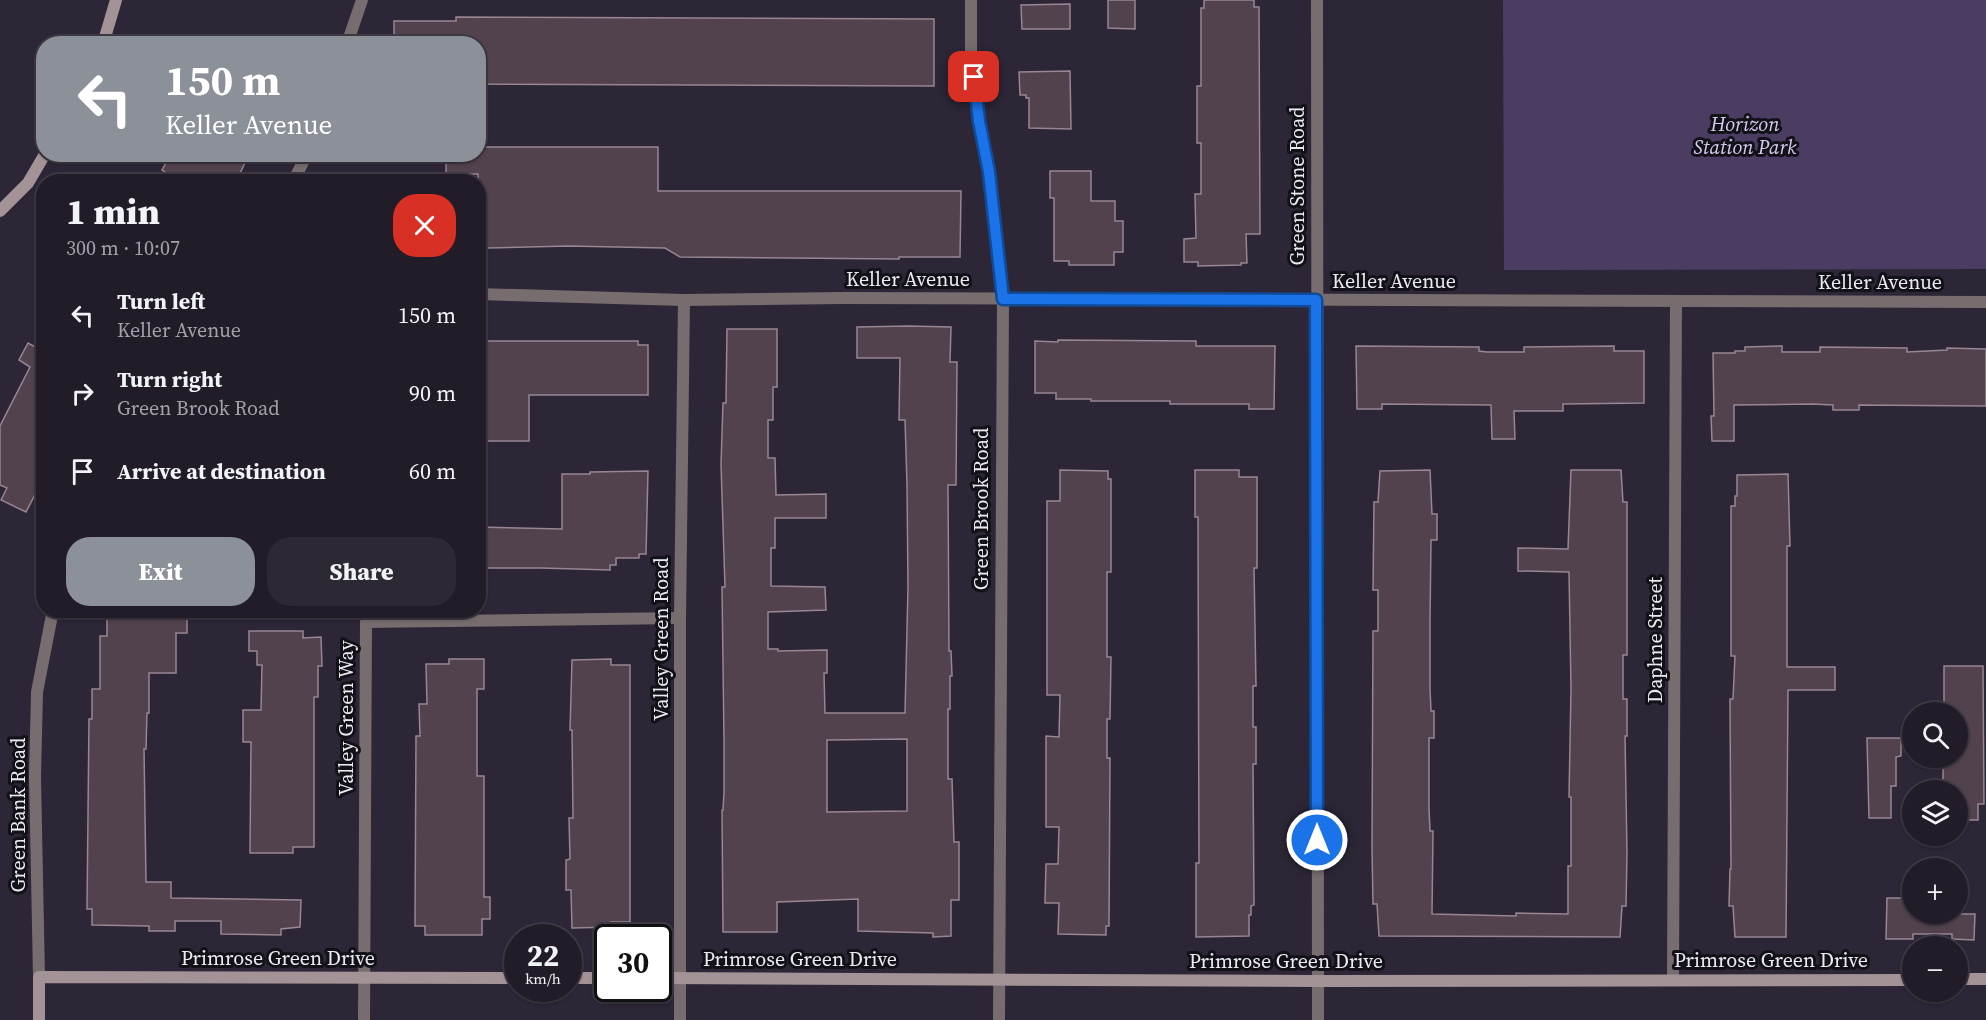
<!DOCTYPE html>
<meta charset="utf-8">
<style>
:root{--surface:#211c28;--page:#2d2934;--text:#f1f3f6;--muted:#a2a1a8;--line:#3e3a45;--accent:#8c9099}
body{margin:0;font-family:"Source Serif 4",serif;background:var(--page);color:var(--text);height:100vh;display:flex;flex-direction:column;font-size:22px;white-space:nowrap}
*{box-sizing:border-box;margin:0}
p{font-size:20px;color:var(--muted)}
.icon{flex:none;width:33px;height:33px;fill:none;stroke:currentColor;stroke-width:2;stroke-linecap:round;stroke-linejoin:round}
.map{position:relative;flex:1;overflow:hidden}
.panel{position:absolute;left:36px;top:174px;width:450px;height:444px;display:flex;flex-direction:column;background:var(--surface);border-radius:24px;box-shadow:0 2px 4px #0004,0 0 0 2px var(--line)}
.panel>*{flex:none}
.guide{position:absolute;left:36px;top:36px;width:450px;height:126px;border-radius:24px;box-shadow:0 2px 4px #0004,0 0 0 2px var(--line);background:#8c9099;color:#fff;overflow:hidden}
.tools{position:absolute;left:1902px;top:702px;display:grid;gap:12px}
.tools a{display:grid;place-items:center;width:66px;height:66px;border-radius:50%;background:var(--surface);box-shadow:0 2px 4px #0004,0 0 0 2px var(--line);font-size:30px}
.speed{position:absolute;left:504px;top:924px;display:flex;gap:12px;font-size:30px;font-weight:700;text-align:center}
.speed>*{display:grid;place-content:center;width:78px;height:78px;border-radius:50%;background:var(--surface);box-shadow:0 2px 4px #0004,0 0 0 2px var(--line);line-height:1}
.speed small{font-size:15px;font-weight:400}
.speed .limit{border:3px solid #111;border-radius:9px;background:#fff;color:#111}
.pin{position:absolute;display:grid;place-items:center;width:51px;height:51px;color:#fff;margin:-26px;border-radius:12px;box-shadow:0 3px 9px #0006}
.me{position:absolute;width:66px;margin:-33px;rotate:0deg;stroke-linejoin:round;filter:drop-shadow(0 0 4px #0008)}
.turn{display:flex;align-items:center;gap:21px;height:126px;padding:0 30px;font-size:27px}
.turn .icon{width:78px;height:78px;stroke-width:2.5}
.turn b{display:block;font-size:42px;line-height:51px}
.round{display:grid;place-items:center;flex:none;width:63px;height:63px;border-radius:24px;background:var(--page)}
.summary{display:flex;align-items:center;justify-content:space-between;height:102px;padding:0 30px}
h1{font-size:36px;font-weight:800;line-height:45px}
.action{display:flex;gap:12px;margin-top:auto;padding:12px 30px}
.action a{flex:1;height:69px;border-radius:24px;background:var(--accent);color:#fff;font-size:24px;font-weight:800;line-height:69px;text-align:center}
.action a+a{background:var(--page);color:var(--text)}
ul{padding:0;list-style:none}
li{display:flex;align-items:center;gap:18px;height:78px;padding:0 30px}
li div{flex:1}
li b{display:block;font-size:22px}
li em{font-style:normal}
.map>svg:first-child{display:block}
</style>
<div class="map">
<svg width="1986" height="1020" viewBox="0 0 1986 1020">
<rect width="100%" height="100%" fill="#2c2636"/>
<path fill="#4b3d62" d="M1503 0H1986V269L1504 270Z"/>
<g fill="#52424d" stroke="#988692" stroke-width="1.5" fill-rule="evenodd">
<path d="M1108 0H1135V29L1108 28Z"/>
<path d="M1204 0H1254V7H1259L1260 234H1246L1247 263H1241V265L1198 266V262H1184V239L1196 238 1195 194H1201V143H1197V86H1201V8H1204Z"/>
<path d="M1070 4V29H1022L1021 5Z"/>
<path d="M456 17 934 19V86L478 84V44H394V21H456Z"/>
<path d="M1070 71 1071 129 1029 128V98H1026V95H1020L1019 72Z"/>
<path d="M478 147H658V191H961L960 257H899V259L680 257 665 248 568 246 487 248V246L478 245V174H446V154H478Z"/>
<path d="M171 154H249L236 182H180L162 170Z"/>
<path d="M1050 171H1091V201H1115V221H1123V252H1114V265H1069V261H1054V198H1050Z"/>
<path d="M909 326 951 327 950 362H957L956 485H948L949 651H951L952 676H950V709H948V779H952L954 842H959V900H951V936L933 937V933L858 931V899L777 902V932H723L722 810H723L724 792V741L722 587H725L721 465 723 403H726L727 329H777V387H773V420H768V458H775L776 495 826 494V518H775V548H771V586L825 587 826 610 768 612V649H778V651L827 650V673H824L825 713H905L908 587 907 485 905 420H899L900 358H857V327ZM907 739V811L827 812V740Z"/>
<path d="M1058 340 1196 341V346H1275L1274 409H1249V404H1170V401H1091V399H1056V393H1035V341L1058 342Z"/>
<path d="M44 341V477L26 512 1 500 7 488 0 485V426L30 367 19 360 28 343 39 349Z"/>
<path d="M478 341H638V345H648V395H529V441H478Z"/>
<path d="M1356 346 1479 347V351L1487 352H1524V347L1614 346V351H1644V403L1563 404V411H1514L1515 439H1492L1491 405 1382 404V409H1357Z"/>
<path d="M1782 346V352H1820V347L1907 348V352L1947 350V348L1986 349V406L1859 405V410H1833V405L1812 404 1734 405V441H1712L1711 416H1714L1713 353H1735V351H1745V347Z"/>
<path d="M1060 470 1108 471V479H1111V572H1107V657H1111L1110 719H1107V758H1110L1109 926H1106V935L1058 934 1059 903H1045L1046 864H1058L1059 827H1046V736L1059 737 1060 695H1047V501H1060Z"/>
<path d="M1195 470H1239V477H1257V568H1254L1256 686H1253V727H1256V764H1253L1254 905 1251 906V915H1249V936L1196 937V863H1199L1198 517H1195Z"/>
<path d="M1430 470 1432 514H1437V540H1431L1430 620V688L1431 711H1434V738H1429V808L1430 831H1433L1432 914 1516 916V913L1568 914V866H1571V797H1569L1571 689 1569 572 1518 571V548L1568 549 1571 470H1621L1623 502H1627V655H1623V699H1627V736H1625L1627 853 1626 906H1622L1620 937 1379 936 1377 904H1373L1372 849 1373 631H1378V590H1373L1374 502H1378L1380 471Z"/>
<path d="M648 471 646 554H639V558H616V565H610V570L541 568H478V527L562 529V474H590V472Z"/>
<path d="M1788 474 1790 546H1787V667H1835V690H1788L1786 937H1735L1733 906H1729L1730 869H1731L1730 699H1733L1735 656H1731V506H1735V496H1737V475Z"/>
<path d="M107 610H187V633H176V673H149V713H147L146 749H144L146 882H171V898L301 900 300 927 281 929V935L221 934V921H175V931H149V926L92 925V909H87L89 719H92V689H100V636H107Z"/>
<path d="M249 631H303V638L321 637 322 666H318V697H314V847H293V853H250L251 742H243V710H261L262 665H257V651H249Z"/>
<path d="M449 659H484V689H477V776H484V897H490V919H482V935H425V926H415L416 736H420L419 704H427L426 664H449Z"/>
<path d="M611 659V665H630V922H611L612 927 572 928 571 890H566V860L570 859 569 818H573L572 730H570L572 660Z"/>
<path d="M1944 666H1983L1984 804H1978V820H1958V789H1943V760H1958V712H1944Z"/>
<path d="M1867 738H1901V756L1896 757V786H1891V818H1869Z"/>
<path d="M1887 898H1912V914H1975L1974 940 1952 939V934H1913V939H1886Z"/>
</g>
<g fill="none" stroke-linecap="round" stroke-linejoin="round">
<g stroke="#776d6f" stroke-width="12">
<path d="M971 0V56L979 121 989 172 1003 299 999 1020"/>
<path d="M1317 0 1318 1020"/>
<path d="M347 44 362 0"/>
<path d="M293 182 307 154"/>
<path d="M478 294 684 300 841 298 1986 302"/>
<path d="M39 977 35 777 37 692 53 610"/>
<path d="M1673 980 1676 301"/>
<path d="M364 1020 366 622 680 618"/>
<path d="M680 1020V618L684 300"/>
</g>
<g stroke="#a39396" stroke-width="12">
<path d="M103 44 116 0"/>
<path d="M0 211 28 183 45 154"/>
<path d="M568 978H608"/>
<path d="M658 978 1317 981 1912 980"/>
<path d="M1958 979H1986"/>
<path d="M39 1020V977L518 978"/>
</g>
</g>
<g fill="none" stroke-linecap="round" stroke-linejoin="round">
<defs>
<path id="route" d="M974 77 979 121 989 172 1003 299 1316 300 1317 840"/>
</defs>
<use href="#route" stroke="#114b97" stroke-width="15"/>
<use href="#route" stroke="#1a73e8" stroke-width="10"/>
</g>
<g text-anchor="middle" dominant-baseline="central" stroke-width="6" stroke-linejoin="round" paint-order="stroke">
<g font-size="20" font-style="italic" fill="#d8cbf2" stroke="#131118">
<text x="1745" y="124">Horizon<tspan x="1745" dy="23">Station Park</tspan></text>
</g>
<g font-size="20" fill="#ece9f3" stroke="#131118">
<text transform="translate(1297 186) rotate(-90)">Green Stone Road</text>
<text x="908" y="279">Keller Avenue</text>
<text x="1394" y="281">Keller Avenue</text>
<text x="1880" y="282">Keller Avenue</text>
<text transform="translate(981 509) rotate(-90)">Green Brook Road</text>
<text transform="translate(661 639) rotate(-90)">Valley Green Road</text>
<text transform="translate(1655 640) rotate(-90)">Daphne Street</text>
<text transform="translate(346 718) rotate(-90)">Valley Green Way</text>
<text transform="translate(18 815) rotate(-90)">Green Bank Road</text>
<text x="278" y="958">Primrose Green Drive</text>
<text x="800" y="959">Primrose Green Drive</text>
<text x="1771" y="960">Primrose Green Drive</text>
<text x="1286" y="961">Primrose Green Drive</text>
</g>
</g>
</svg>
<div class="tools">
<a><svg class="icon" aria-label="search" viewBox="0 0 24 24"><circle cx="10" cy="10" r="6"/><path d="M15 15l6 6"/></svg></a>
<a><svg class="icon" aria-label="layers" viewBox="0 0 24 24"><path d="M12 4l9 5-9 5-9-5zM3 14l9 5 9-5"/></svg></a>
<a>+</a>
<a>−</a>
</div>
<div class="speed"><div>22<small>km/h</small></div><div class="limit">30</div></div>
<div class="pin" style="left:974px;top:77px;background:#d93025"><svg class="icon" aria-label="arrive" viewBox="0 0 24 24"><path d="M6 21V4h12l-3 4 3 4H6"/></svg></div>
<svg class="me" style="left:1317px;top:840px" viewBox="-20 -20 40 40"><circle r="17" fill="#1a73e8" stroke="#fff" stroke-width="3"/><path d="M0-11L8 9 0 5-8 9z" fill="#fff"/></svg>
<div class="guide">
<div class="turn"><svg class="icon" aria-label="left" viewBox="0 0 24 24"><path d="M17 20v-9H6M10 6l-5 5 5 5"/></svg><div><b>150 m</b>Keller Avenue</div></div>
</div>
<section class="panel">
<div class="summary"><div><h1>1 min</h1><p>300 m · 10:07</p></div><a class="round" style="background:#d93025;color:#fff"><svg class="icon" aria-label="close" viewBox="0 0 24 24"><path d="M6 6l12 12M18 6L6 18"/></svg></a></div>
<ul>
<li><svg class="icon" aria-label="left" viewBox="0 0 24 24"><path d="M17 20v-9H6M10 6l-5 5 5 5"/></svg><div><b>Turn left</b><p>Keller Avenue</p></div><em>150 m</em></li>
<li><svg class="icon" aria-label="right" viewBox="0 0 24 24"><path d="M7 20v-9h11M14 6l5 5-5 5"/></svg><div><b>Turn right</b><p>Green Brook Road</p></div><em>90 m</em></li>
<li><svg class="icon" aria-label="arrive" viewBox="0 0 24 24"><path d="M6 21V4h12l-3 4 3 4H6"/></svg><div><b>Arrive at destination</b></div><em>60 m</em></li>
</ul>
<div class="action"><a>Exit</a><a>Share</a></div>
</section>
</div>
